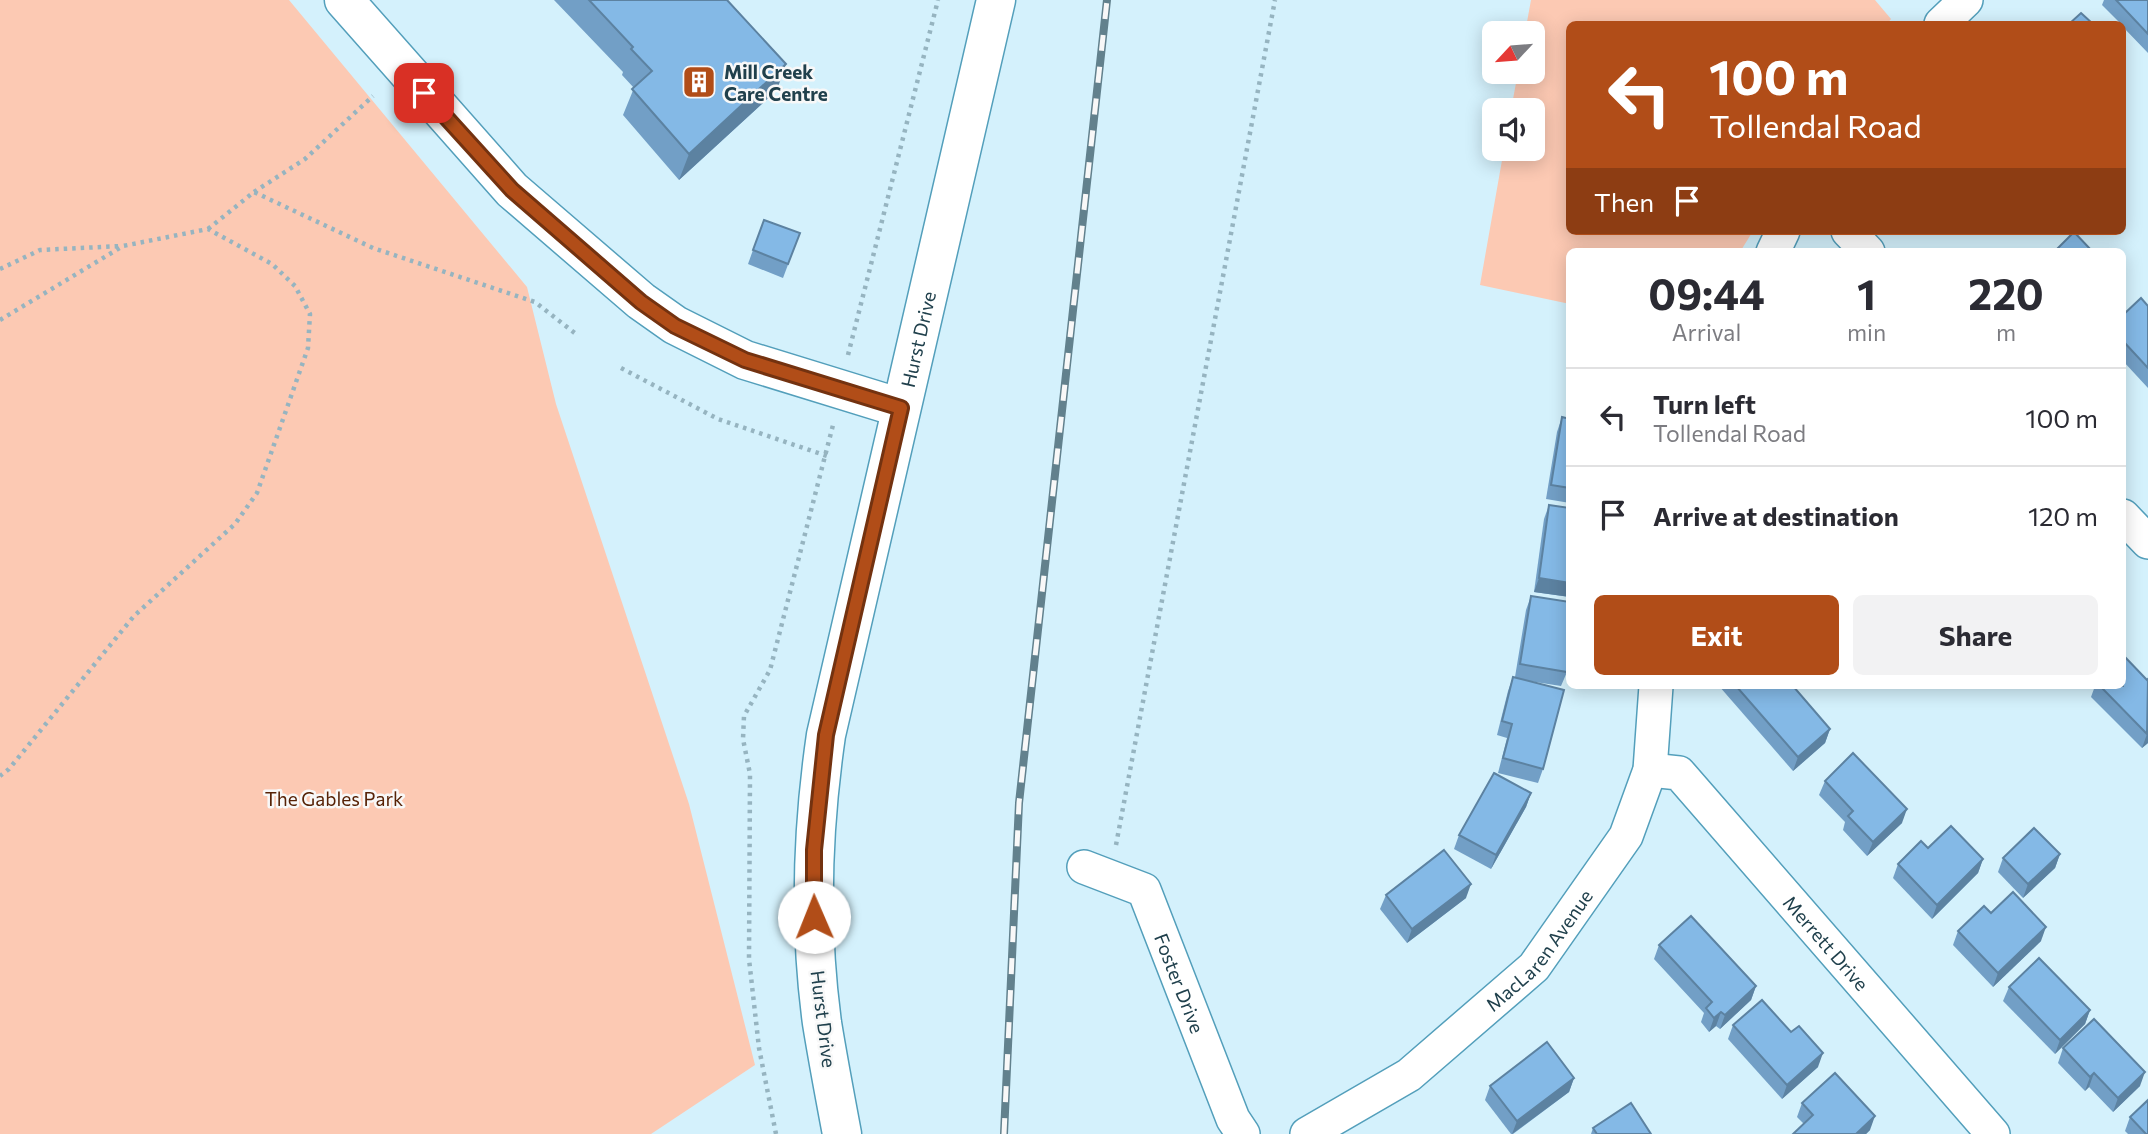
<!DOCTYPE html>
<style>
:root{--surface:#fff;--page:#f2f2f3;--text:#2b2b33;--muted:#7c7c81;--line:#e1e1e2;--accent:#b14d18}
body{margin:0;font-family:Commissioner,sans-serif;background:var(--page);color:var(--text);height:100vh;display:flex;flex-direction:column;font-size:26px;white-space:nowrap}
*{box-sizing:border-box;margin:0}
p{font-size:23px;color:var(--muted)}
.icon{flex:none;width:38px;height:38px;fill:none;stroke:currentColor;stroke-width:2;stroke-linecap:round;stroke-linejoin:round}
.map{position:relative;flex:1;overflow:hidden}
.details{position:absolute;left:1566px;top:248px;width:560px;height:441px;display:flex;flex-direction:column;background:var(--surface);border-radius:10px;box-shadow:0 4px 18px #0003}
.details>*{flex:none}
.hud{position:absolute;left:1566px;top:21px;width:560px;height:214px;border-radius:10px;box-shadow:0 4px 18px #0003;background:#b14d18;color:#fff;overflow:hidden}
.needle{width:46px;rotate:244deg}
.tools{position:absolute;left:1482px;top:21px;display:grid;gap:14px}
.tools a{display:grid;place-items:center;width:63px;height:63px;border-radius:10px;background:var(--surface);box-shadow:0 4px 18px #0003;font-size:35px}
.pin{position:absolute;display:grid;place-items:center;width:60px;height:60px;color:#fff;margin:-30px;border-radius:14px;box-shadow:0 4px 10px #0006}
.me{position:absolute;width:77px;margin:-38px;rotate:359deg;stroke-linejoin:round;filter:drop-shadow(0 0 5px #0008)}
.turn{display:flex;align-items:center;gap:24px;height:147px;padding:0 28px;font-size:32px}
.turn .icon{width:91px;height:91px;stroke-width:2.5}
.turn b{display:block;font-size:49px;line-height:60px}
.then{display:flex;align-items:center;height:66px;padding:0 28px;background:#0003;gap:14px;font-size:26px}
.eta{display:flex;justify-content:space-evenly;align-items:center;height:119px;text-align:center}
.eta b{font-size:42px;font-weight:700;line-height:49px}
.button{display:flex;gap:14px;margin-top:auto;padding:14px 28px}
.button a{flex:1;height:80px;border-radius:10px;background:var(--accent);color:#fff;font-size:28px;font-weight:700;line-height:80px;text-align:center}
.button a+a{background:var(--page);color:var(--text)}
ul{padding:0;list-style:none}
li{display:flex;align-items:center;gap:21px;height:98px;padding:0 28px;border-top:2px solid var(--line)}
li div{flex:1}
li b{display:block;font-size:26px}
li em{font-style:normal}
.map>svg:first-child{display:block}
</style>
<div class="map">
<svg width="2148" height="1134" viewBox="0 0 2148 1134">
<rect width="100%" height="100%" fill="#d4f1fc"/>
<g fill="#fcc9b3">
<path d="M0 0H289L527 287 556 404 689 804 755 1065 651 1134H0Z"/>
<path d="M1531 0H1875L1891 19 1887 24H1570V231H1753L1740 252H1570V304L1480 285 1504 149H1533V110H1511L1518 72H1533V33H1525Z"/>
</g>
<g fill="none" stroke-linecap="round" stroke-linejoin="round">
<defs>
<g id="street">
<path d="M1941 24 1966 0"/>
<path d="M1848 231 1868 252"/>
<path d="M1773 252 1783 231"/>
<path d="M2123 516 2148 542"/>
<path id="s1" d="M1650 770 1679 773 1993 1134"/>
<path id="s2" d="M1084 867 1144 890 1233 1119 1243 1134"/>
<path id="s3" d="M1307 1134 1409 1075 1534 967 1626 836 1650 770 1656 686"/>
</g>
<g id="secondary">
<path d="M344 0 512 190 641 301 675 325 745 360 901 408"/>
<path id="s4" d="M842 1134C835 1097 828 1060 822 1023 809 927 812 831 826 735L996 0"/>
</g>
</defs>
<use href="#street" stroke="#539fbb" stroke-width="36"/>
<use href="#secondary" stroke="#539fbb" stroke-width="41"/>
<g stroke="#96b4c0" stroke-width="4.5" stroke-dasharray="3.5 5" stroke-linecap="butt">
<path d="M254 192 305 159 373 96"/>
<path d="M208 229 254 192 373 248 535 302 576 334"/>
<path d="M0 269 40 250 121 246"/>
<path d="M0 320 123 246 208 229 272 264 295 286 310 314 308 348 257 493 235 524 134 616 9 769 0 776"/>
<path d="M848 355 938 0"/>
<path d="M621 368 718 419 827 456"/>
<path d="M1116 845 1275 0"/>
<path d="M776 1134 759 1048 749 959 750 774 743 739 744 716 770 670 833 425"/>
</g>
<use href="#street" stroke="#fff" stroke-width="33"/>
<use href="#secondary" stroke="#fff" stroke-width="38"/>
<defs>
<path id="rail" d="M1004 1134 1019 803 1107 0"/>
</defs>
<use href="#rail" stroke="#62818d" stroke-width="8"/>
<use href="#rail" stroke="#f8f8f8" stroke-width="5" stroke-dasharray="16" stroke-linecap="butt"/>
</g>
<g fill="#729fc6">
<path d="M554 0H727L777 90 679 180 623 115 634 88 622 75 623 72Z"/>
<path d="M2104 0H2148V53L2123 27V24H2121L2102 5Z"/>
<path d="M800 233 783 278 748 264 753 250Z"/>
<path d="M2148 306V388L2123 361V315Z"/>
<path d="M1570 390V414H1566Z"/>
<path d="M1562 417 1570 419V503L1546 499 1557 432Z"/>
<path d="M1549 505 1570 508V597L1534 592 1544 519Z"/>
<path d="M1531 596 1567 672 1561 686 1523 680 1543 769 1538 783 1498 773 1507 738 1497 735 1508 691 1513 677H1515L1526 610Z"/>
<path d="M2147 680 2148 743 2142 748 2091 697 2095 686H2123Z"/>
<path d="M1719 686H1793L1830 729 1825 743 1793 771Z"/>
<path d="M1825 781 1902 823 1867 856 1843 830 1845 822 1819 795Z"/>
<path d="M1531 793 1526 807 1491 869 1454 849 1459 835Z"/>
<path d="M1928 848 1983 859 1978 873 1932 919 1893 878 1898 864Z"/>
<path d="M2060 854 2055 868 2023 898 1998 872 2003 858Z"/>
<path d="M1386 895 1466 898 1407 943 1380 909Z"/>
<path d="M1958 931 2041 941 1993 987 1953 945Z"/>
<path d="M1659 945 1756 986 1751 1000 1720 1029 1716 1026 1709 1032 1701 1022 1704 1013 1654 959Z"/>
<path d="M2009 987 2090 1010 2085 1024 2055 1054 2003 1001Z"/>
<path d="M1733 1025 1791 1032 1818 1067 1782 1099 1728 1039Z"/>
<path d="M2063 1048 2140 1086 2113 1112 2089 1087 2085 1091 2058 1063Z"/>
<path d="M1574 1078 1569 1092 1513 1134H1511L1485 1100 1490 1086Z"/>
<path d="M1802 1103 1870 1130 1866 1134H1793L1804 1124 1797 1117Z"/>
<path d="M2130 1117 2148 1134H2128L2125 1131Z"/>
<path d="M1593 1128 1651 1134H1591Z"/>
</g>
<g fill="#5c82a1">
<path d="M786 64 777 90 679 180 689 154Z"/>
<path d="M1570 404V414H1566Z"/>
<path d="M1539 578 1570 583V597L1534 592Z"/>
<path d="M1830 729 1825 743 1793 771 1798 757Z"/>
<path d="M2148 734V743L2142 748 2147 734Z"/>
<path d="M1531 793 1526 807 1491 869 1496 855Z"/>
<path d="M1907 809 1902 823 1867 856 1873 842Z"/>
<path d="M2060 854 2055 868 2023 898 2028 884Z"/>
<path d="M1983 859 1978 873 1932 919 1937 905Z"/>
<path d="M1471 884 1466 898 1407 943 1412 929Z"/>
<path d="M2046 927 2041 941 1993 987 1998 973Z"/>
<path d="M1756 986 1751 1000 1720 1029 1725 1015Z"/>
<path d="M2090 1010 2085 1024 2055 1054 2060 1040Z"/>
<path d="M1721 1012 1716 1026 1709 1032 1714 1018Z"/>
<path d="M1823 1053 1818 1067 1782 1099 1787 1085Z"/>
<path d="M2145 1072 2140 1086 2113 1112 2118 1098Z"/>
<path d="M2094 1073 2089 1087 2085 1091 2090 1077Z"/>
<path d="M1574 1078 1569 1092 1512 1134 1517 1121Z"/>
<path d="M1875 1116 1870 1130 1866 1134H1856Z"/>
</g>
<g fill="#84b9e6" stroke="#5c82a1" stroke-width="2">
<path d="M589 0H727L786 64 689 154 632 89 652 71 631 49 633 47Z"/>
<path d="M2116 0H2148V34Z"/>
<path d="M2081 13 2093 24H2069Z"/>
<path d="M764 220 800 233 788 264 753 250Z"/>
<path d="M2074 232 2093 252H2054Z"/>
<path d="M2141 298 2148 306V368L2123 341V315Z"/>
<path d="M1562 417 1570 419V488L1551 485Z"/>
<path d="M1549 505 1570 508V583L1539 578Z"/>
<path d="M1531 596 1570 602V653L1567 672 1520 664Z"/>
<path d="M2124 656 2147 680 2148 679 2147 734 2100 686H2123V658Z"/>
<path d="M1513 677 1564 690 1543 769 1503 758 1512 724 1502 721Z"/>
<path d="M1736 686H1793L1830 729 1798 757Z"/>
<path d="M1853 753 1907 809 1873 842 1848 816 1853 811 1825 781Z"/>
<path d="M1494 773 1531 793 1496 855 1459 835Z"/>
<path d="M1951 826 1983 859 1937 905 1898 864 1921 841 1928 848Z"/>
<path d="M2034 828 2060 854 2028 884 2003 858Z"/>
<path d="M1444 850 1471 884 1412 929 1386 895Z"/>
<path d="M2013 892 2046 927 1998 973 1958 931 1984 906 1991 913Z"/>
<path d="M1691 916 1756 986 1725 1015 1721 1012 1714 1018 1706 1008 1712 1002 1659 945Z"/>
<path d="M2039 958 2090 1010 2060 1040 2009 987Z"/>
<path d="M1762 1000 1791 1032 1799 1026 1823 1053 1787 1085 1733 1025Z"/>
<path d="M2094 1019 2145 1072 2118 1098 2094 1073 2090 1077 2063 1048Z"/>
<path d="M1547 1042 1574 1078 1517 1121 1490 1086Z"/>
<path d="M1835 1073 1875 1116 1856 1134H1793L1813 1115 1802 1103Z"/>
<path d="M2148 1100V1134H2146L2130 1117Z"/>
<path d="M1631 1103 1651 1134H1597L1593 1128Z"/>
</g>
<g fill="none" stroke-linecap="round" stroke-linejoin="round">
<defs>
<path id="route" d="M424 93 512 190 641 302 675 326 745 360 901 408 826 735 814 850V917"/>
</defs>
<use href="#route" stroke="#733210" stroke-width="18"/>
<use href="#route" stroke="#b14d18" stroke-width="12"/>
</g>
<defs>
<symbol id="building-square" viewBox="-11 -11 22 22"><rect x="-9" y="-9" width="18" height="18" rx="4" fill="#b14d18" stroke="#f8f8f8"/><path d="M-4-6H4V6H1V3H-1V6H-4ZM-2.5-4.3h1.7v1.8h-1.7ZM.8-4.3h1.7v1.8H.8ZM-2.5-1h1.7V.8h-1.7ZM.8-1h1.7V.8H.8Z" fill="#fff"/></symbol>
</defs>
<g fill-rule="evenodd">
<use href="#building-square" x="680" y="63" width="38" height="38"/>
</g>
<g text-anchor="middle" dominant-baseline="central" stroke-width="5" stroke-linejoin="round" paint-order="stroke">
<g font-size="19" font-weight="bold" fill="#20404c" stroke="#f8f8f8" text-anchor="start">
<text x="724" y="71">Mill Creek<tspan x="724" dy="22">Care Centre</tspan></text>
</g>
<g font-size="19" fill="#20404c" stroke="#f8f8f8">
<text stroke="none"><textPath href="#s4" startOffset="808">Hurst Drive</textPath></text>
<text stroke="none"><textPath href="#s1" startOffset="254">Merrett Drive</textPath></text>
<text stroke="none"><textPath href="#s3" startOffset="299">MacLaren Avenue</textPath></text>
<text stroke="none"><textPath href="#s2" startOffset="164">Foster Drive</textPath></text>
<text transform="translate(824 1019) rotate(83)">Hurst Drive</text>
</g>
<g font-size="19" fill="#572206" stroke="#f8f8f8">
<text x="334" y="798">The Gables Park</text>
</g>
</g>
</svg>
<div class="tools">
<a><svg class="needle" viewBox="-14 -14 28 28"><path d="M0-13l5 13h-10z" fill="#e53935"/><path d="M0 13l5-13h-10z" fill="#7c7c81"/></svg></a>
<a><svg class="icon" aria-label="sound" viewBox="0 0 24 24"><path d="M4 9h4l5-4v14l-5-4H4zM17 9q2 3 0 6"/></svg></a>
</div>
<div class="pin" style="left:424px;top:93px;background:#d93025"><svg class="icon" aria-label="arrive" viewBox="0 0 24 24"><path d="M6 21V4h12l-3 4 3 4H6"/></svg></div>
<svg class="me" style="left:814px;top:917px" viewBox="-20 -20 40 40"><circle r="19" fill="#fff"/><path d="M0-13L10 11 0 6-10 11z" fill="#b14d18"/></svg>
<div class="hud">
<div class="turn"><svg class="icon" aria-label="left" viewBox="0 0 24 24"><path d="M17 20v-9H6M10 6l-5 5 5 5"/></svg><div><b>100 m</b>Tollendal Road</div></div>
<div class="then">Then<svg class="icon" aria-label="arrive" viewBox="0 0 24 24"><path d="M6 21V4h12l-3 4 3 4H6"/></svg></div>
</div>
<section class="details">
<div class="eta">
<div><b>09:44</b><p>Arrival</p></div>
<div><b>1</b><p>min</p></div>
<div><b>220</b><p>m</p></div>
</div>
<ul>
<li><svg class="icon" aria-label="left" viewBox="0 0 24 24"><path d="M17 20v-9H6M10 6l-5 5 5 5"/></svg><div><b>Turn left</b><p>Tollendal Road</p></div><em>100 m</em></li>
<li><svg class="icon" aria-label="arrive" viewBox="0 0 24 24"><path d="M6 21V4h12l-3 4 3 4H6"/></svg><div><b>Arrive at destination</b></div><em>120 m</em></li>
</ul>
<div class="button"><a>Exit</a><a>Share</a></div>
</section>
</div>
